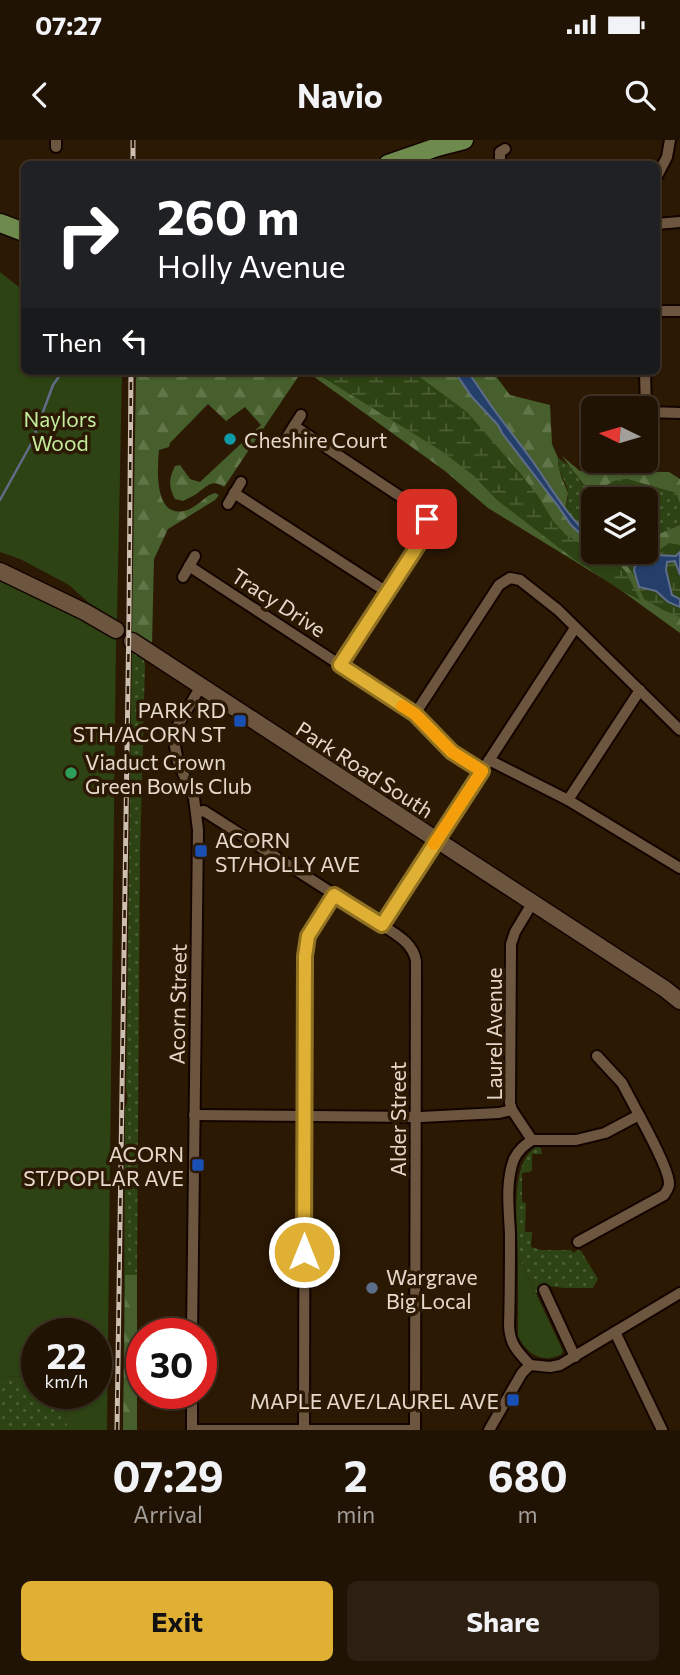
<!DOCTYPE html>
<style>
:root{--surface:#211303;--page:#2d2012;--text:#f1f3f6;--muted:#a29e9a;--line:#3e3225;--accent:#dfb034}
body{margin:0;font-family:Commissioner,sans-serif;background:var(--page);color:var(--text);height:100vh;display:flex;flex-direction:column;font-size:26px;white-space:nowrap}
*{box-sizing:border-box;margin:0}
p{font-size:23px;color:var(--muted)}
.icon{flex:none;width:38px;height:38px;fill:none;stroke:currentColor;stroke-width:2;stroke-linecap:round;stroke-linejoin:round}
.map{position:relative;height:1290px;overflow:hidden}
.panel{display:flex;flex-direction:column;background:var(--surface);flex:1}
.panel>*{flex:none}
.top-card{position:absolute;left:21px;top:21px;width:639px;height:214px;border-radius:10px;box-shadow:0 2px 5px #0004,0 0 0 2px var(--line);background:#202124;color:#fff;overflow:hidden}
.needle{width:46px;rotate:275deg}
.controls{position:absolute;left:581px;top:256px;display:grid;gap:14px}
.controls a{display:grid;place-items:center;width:77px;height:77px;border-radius:10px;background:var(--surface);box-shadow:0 2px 5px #0004,0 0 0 2px var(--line);font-size:35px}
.speed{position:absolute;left:21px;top:1178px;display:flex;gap:14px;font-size:35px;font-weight:700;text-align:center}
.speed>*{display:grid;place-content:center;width:91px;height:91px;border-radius:50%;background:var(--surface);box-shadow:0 2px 5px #0004,0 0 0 2px var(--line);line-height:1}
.speed small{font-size:18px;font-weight:400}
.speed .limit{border:10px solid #d22;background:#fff;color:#111}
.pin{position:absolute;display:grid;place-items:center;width:60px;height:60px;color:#fff;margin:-30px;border-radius:14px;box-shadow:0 4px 10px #0006}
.me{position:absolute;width:77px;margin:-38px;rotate:0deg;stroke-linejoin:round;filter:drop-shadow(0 0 5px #0008)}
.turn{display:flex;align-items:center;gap:24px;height:147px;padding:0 21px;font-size:32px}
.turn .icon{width:91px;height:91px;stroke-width:2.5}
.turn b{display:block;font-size:49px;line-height:60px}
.then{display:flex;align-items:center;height:66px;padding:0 21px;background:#0003;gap:14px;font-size:26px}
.eta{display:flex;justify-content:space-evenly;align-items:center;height:119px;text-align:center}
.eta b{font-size:42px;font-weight:700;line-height:49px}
.cta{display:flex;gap:14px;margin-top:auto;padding:14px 21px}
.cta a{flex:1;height:80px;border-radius:10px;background:var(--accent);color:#111;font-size:28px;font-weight:700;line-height:80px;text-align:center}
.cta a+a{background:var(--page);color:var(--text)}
.status{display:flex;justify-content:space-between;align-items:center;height:49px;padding:0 35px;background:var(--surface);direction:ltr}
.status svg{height:19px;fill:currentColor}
header{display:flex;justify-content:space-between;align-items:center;height:91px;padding:0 21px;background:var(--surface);font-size:32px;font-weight:700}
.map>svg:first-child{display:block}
</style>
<div class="status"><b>07:27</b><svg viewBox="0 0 49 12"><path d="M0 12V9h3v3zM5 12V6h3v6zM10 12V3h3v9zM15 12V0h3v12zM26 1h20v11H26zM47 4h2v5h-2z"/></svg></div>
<header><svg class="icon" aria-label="back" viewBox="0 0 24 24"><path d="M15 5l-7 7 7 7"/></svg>Navio<svg class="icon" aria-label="search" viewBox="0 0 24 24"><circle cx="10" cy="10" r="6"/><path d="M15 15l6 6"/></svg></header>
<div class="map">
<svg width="680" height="1290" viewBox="0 0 680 1290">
<defs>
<pattern id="grass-dots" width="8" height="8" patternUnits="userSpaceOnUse" patternTransform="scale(1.75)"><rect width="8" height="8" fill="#2d4313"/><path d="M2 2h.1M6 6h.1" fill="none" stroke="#4b5e34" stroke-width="1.8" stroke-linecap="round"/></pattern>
<pattern id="forest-firs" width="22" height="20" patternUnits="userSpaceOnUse" patternTransform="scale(1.75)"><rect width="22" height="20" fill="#465f2c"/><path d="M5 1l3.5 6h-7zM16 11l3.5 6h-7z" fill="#617549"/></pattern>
<pattern id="wetland-marsh" width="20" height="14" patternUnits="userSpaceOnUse" patternTransform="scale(1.75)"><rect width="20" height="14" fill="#2d4313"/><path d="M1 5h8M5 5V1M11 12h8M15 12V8" fill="none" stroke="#4b5e34"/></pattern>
</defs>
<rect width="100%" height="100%" fill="#2c1904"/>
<g fill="url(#grass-dots)">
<path d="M558 318 570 326 582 344 598 350 614 341 627 339 676 353 680 364V385L659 394 651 403H646V359H593V394L578 386 565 370C566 365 569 358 568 352 566 340 557 332 558 318Z"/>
<path d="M132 508 143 517 145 525 140 714 137 1135 125 1136 124 1219 125 969C128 961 128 958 126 950Z"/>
<path d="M537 1007 541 1008 542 1014H532V1031L522 1033V1062L526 1063 525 1092H532L531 1107 541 1110H571L573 1113 578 1110 581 1111 598 1139 593 1148H565L548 1146 536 1153 520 1119 518 1118C518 1090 508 1021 537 1007Z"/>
<path d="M37 1236V1253H61L68 1290H0V1237Z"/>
</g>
<g fill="url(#forest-firs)">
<path d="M136 231H302L224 347C213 339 208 345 199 352 194 356 188 358 183 361L175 359C168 346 169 338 175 326L180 325 190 339 200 342 261 285 245 267 226 281 208 264 170 303 169 307 159 310C157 329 154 381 187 370 198 367 205 355 215 353L219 355 215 360 168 389 154 419 152 504 132 494Z"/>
<path d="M306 231H492L510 255 550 265 552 304 558 318V324L561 336 568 353 565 370 578 386 593 394V411H646V403L651 402 659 394 680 385V493L615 446 488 368 445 331Z"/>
<path d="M562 316 580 331 669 332 680 339V364L676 353 627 339 614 341 598 350 583 344Z"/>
<path d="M125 1135H137V1290H123Z"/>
</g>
<g fill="url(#wetland-marsh)">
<path d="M318 231H406L421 238 467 272 520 333 538 356 553 381 566 395 594 412 618 423 626 432 640 460 622 451 575 420 497 360 473 335 440 310 319 235Z"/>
<path d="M669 403 680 405V477L663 470 644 459 637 444 636 438 624 421 630 413 637 416 656 415 662 408Z"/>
</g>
<g fill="#2d4313">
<path d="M0 132 24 151V231H122L117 481 88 462 69 445 20 419 0 412Z"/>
<path d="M0 440 109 490 116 500 107 1290H68L61 1253H96V1194H37V1236L0 1237Z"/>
<path d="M518 1118 520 1119 563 1211 562 1214C543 1224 527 1215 518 1196Z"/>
</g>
<g fill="#253f6b" stroke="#5f6d88" stroke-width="2">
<path d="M454 231H467C478 245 487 261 498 275 512 294 527 312 540 332 556 356 571 380 593 399V402L588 401 571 385 558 366 502 293 498 285 472 257Z"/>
<path d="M621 411H646L656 415 676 416 680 412V435L675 421 667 422 666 430 672 455 680 459V467L668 462 656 451 639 447 634 430 635 426 646 420 641 416Z"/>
</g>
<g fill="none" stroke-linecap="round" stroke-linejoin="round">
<path stroke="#5f6d88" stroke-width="2.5" d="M0 360 31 304 53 245 63 231"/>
<defs>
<g id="street">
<path d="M56 7V0"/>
<path d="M500 24V12L505 9"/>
<path d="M656 38 667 17 670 0"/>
<path d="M656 84 680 82"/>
<path d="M656 171H680"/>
<path d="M645 231 646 272"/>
<path d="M646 272 680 273"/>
<path d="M294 286 422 371C428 377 429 384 426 393L339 525"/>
<path d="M287 297 301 275"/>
<path d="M234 353 387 452"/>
<path d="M228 364 241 342"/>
<path d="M189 426 415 574 452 612 482 631"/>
<path d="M183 437 195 416"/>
<path d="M415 574 499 445 510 438 520 440 558 470 680 590"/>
<path d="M489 620 568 660 680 728"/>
<path d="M568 660 640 550"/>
<path d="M197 672 204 671 382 785"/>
<path d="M533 762 515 792 511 804 510 963 512 970 532 1000C525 1005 518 1010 514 1019 505 1042 509 1071 510 1094 510 1125 510 1156 509 1186 510 1205 518 1212 530 1225L550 1227 560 1225 680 1153"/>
<path d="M194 975 421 977 499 973 512 970"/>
<path d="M532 1000H576L605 993 639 975 622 943 597 916"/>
<path d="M578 1102 664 1055C666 1052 669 1048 669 1044 670 1032 646 988 639 975"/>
<path d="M544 1150 575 1217"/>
<path d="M615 1192 662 1290"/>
<path d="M192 1194 198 690 194 658 178 622 174 601 178 585 201 546"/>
<path d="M192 1253V1290"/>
<path d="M192 1290H411"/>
<path d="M304 1290 305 809 308 796 334 755"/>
<path d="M415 1290 416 821C413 803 397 795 382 785L575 488"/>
<path d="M489 1290 522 1233 530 1225"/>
</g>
<g id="secondary">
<path d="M0 431 85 472 116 490"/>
<path d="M132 501 665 849 680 861"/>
</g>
<g id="primary">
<path d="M388 24 437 7 464 0"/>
<path d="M0 83 24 92"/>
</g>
</defs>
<use href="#street" stroke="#130400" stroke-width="14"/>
<use href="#secondary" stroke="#130400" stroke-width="19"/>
<use href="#primary" stroke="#130400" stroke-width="21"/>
<use href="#street" stroke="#6d5640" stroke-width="10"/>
<use href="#secondary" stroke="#6d5640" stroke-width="16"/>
<use href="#primary" stroke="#6e8b4d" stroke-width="18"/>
<defs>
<g id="rail">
<path d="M133 24V0"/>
<path d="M117 1290 129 476 131 231"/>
</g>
</defs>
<use href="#rail" stroke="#ccbeb0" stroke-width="5"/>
<use href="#rail" stroke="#2c1904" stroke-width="2.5" stroke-dasharray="8" stroke-linecap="butt"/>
</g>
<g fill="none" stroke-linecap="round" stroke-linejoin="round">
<defs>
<path id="route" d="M304 1112 305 816 308 796 334 755 382 785 482 631 452 612 415 574 340 525 426 393 427 379"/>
</defs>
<use href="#route" stroke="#917222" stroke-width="18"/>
<use href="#route" stroke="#dfb034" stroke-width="12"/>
<path stroke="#f59e0b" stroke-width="12" d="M402 566 415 574 452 612 482 631 434 704"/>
</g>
<circle fill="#0f9aa8" stroke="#2c1904" stroke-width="2.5" cx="230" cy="299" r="7"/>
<g fill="#1a4fb4" stroke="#2c1904" stroke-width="2.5">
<rect x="233" y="574" width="14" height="14" rx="3.5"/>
<rect x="194" y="704" width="14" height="14" rx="3.5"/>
<rect x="191" y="1018" width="14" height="14" rx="3.5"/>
<rect x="506" y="1253" width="14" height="14" rx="3.5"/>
</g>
<circle fill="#2e9e5b" stroke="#2c1904" stroke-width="2.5" cx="71" cy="633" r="7"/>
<circle fill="#5c6f8a" stroke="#2c1904" stroke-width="2.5" cx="372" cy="1148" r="7"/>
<g text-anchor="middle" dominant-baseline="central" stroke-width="7" stroke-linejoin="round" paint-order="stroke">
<g font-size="21" fill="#c3ec9d" stroke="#2c1904">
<text x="60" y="278">Naylors<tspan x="60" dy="24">Wood</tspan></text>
</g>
<g font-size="21" fill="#e6d9cc" stroke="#2c1904" text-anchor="start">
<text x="244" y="299">Cheshire Court</text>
<text x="226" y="569" text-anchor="end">PARK RD<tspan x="226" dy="24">STH/ACORN ST</tspan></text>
<text x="85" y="621">Viaduct Crown<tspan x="85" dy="24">Green Bowls Club</tspan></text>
<text x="215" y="699">ACORN<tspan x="215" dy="24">ST/HOLLY AVE</tspan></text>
<text x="184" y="1013" text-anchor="end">ACORN<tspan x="184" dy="24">ST/POPLAR AVE</tspan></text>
<text x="386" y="1136">Wargrave<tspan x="386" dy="24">Big Local</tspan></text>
<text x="499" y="1260" text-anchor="end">MAPLE AVE/LAUREL AVE</text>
</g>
<g font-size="21" fill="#e6d9cc" stroke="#2c1904">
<text transform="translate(279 462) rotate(33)">Tracy Drive</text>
<text transform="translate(365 629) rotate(33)">Park Road South</text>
<text transform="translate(177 864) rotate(-89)">Acorn Street</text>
<text transform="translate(493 894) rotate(-90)">Laurel Avenue</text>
<text transform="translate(397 979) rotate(-90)">Alder Street</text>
</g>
</g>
</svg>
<div class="controls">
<a><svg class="needle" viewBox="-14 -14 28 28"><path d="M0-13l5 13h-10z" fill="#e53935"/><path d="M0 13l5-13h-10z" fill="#a29e9a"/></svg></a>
<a><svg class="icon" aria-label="layers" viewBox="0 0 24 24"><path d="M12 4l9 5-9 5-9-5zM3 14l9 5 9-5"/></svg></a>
</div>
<div class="speed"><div>22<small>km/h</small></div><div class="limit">30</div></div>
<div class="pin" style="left:427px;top:379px;background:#d93025"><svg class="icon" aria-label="arrive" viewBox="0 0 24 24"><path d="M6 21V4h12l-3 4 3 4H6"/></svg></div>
<svg class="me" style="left:304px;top:1112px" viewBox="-20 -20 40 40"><circle r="17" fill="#dfb034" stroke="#fff" stroke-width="3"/><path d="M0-11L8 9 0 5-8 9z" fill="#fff"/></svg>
<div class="top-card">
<div class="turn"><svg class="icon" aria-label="right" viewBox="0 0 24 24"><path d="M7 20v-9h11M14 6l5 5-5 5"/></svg><div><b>260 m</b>Holly Avenue</div></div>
<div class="then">Then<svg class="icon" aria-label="left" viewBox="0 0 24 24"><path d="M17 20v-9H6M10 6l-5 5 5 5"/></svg></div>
</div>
</div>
<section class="panel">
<div class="eta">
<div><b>07:29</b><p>Arrival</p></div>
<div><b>2</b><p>min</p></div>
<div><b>680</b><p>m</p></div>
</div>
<div class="cta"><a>Exit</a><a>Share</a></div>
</section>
